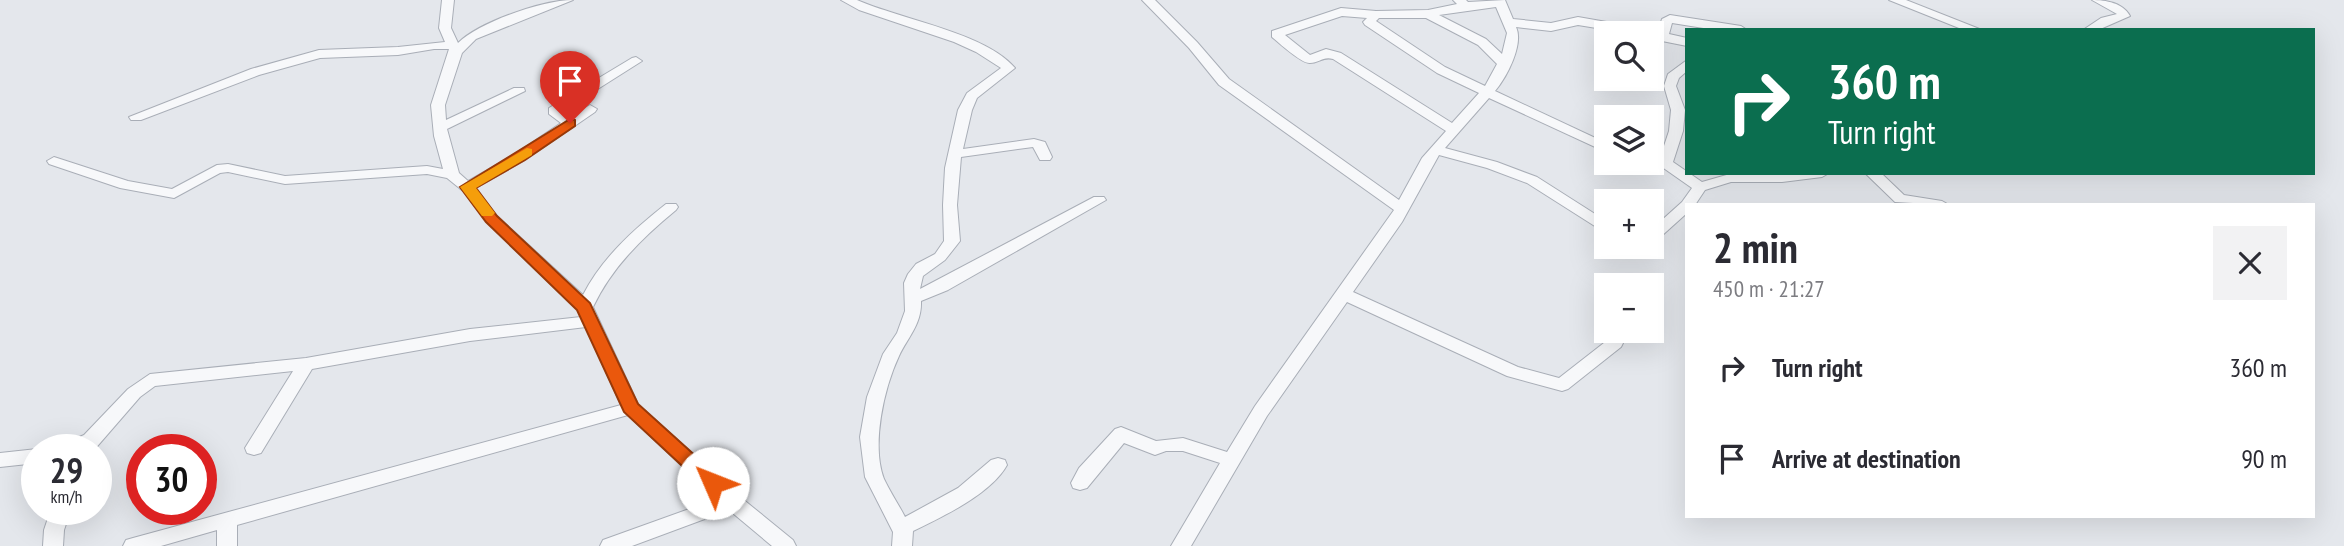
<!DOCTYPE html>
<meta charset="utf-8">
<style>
:root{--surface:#fff;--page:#f2f2f3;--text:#2b2b33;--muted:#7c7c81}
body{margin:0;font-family:"PT Sans Narrow",sans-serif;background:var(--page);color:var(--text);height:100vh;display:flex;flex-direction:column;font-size:26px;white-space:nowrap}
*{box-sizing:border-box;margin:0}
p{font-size:23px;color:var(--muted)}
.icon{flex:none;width:38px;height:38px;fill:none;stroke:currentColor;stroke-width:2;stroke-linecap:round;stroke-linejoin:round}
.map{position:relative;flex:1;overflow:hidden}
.details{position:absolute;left:1685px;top:203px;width:630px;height:315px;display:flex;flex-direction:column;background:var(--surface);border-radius:0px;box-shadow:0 7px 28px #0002}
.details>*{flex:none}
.banner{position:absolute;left:1685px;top:28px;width:630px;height:147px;border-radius:0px;box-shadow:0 7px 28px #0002;background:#0b6e4f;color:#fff;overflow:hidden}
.controls{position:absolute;left:1594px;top:21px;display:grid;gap:14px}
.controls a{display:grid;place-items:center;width:70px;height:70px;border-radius:0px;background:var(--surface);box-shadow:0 7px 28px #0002;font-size:35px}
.speed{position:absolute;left:21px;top:434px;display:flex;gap:14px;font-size:35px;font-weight:700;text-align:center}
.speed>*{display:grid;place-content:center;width:91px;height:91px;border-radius:50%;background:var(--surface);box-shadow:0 7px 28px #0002;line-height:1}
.speed small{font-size:18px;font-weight:400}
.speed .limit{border:10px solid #d22;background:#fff;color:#111}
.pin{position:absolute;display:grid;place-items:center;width:60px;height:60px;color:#fff;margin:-72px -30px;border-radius:50% 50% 50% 0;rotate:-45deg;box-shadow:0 0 7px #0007}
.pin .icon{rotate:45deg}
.me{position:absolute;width:77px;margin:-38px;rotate:314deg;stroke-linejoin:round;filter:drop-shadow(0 0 5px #0008)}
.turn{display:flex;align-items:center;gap:24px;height:147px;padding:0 28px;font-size:32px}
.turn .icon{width:91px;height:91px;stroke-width:2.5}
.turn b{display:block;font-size:49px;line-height:60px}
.round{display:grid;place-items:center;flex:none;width:74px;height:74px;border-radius:0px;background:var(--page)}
.overview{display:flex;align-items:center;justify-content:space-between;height:119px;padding:0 28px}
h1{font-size:42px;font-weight:700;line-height:52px}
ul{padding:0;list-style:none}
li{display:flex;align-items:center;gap:21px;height:91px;padding:0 28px}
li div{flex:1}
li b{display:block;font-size:26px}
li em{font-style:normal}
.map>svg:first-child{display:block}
</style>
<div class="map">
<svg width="2344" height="546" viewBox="0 0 2344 546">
<rect width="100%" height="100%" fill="#e4e7ec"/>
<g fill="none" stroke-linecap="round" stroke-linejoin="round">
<defs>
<g id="minor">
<path d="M442 0H454L451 28 458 43C479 22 543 0 573 0L476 39 462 53 445 105 446 120 514 88H524L525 91 447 129 459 173 468 181 515 154 561 123 549 114V108L632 58 636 57 642 61 563 111 570 117 590 105 597 109 595 112 525 160 476 188 497 216 583 295C602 258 633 230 666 204H676L678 207 676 210C642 238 612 267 593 307L638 404 739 496 793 540 796 546H772L729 510 632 546H600L603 540 717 499 628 415 237 525V546H217V530L161 546H123L126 540 133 538 621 405 586 327 470 341 312 369 261 453 254 455 247 453 245 448 293 371 155 386 140 397 94 450H59L61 445 84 435 128 389 150 374 306 358 470 329 581 317 578 309 487 222 463 191 447 178 427 174 285 184 228 172 220 173 174 198 120 188 49 164 47 161 54 157 128 181 172 189 217 165 228 164 285 176 427 166 443 169 434 136 431 105 449 49H434L398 55 320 58 259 75 141 120H131L129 117 251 69 319 50 398 47 445 42 439 28Z"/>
<path d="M841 0H857C900 19 986 33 1015 68L977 98 972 110 963 149 1034 139 1045 142 1052 157 1050 160H1040L1033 147 961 157 957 205 960 241 945 260 923 276 920 289 1094 197H1104L1106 200 948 290 921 301C922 324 908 337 899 356 884 388 871 445 884 479 890 492 899 505 905 517L958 488 991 460 998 458 1005 460 1007 465C991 494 942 517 913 531L912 546H892L893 532 865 477 860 437 867 397 883 354 897 333 905 311 904 283 908 274 916 264 935 254 944 241 943 205 945 168 958 110 967 93 1001 68 976 52 954 42 859 10Z"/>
<path d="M1142 0H1155L1197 42 1229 79 1399 200 1422 158 1446 131 1333 59C1323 56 1319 63 1310 63 1302 64 1279 43 1272 37V31L1341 8 1376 11 1428 10 1457 4 1453 0H1466L1468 2 1505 0 1513 19 1551 23 1578 17 1658 31 1662 19 1670 15 1741 26 1747 30H1716L1672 23 1669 34 1687 38V46L1652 39V33H1627L1578 25 1551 31 1516 27C1524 44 1507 77 1495 91L1606 143V152L1489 98 1445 148 1497 162 1537 177 1606 221V231L1601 230 1527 183 1487 168 1439 155 1402 222 1353 292 1518 367 1559 378 1609 339H1621L1623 343 1621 347 1568 389 1562 391 1507 376 1347 302 1267 416 1191 546H1171L1220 463 1183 451H1166L1155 455 1124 443 1087 488 1080 490 1073 488 1071 483 1079 468 1115 429 1121 427 1156 441 1183 438 1227 452 1255 406 1394 210 1219 85 1189 48ZM1496 7 1507 33 1502 54 1486 39 1439 15ZM1342 16 1367 18 1363 22 1365 25 1437 73 1479 93 1452 123 1341 53 1326 49 1310 55 1285 35ZM1379 18H1426L1478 45 1497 64 1485 86 1445 67 1376 21Z"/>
<path d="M1889 0H1906L1982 30H1964Z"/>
<path d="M2092 0C2106 0 2123 3 2130 16L2098 30H2083L2101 18 2117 14Z"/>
<path d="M1687 60V71L1679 78 1676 86 1685 110 1683 131 1673 162 1702 182 1730 174 1829 173 1822 177 1782 182H1731L1705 190 1695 205H1687V213L1657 240 1652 242V229L1682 202 1692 188 1662 167 1645 163H1652V158H1660L1669 131 1671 110 1664 86 1668 74Z"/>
<path d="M1865 173H1881L1904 195 1942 201 1949 205 1895 202Z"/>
<path d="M37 449 39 450H37V463L0 467V453Z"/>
<path d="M51 509H71L64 530 63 546H43L44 530Z"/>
</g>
</defs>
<use href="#minor" stroke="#a9aeb7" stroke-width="2"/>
<use href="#minor" fill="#f7f8fa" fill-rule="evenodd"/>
</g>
<path fill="#ea580c" stroke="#983908" stroke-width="2" d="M570 119 575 120V126L525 160 476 188 497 216 590 303 638 404 720 478 723 483 720 488 713 490 706 488 624 412 577 310 486 222 460 187Z"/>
<path fill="#f59e0b" d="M527 148 532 149V155L476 188 495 213 492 216H482L460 187Z"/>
</svg>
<div class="controls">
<a><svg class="icon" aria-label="search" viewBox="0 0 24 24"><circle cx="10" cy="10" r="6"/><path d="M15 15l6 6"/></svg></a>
<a><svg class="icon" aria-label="layers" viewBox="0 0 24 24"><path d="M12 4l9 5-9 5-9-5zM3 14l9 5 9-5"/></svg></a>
<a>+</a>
<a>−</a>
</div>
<div class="speed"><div>29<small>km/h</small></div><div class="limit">30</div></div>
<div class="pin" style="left:570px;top:123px;background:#d93025"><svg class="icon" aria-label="arrive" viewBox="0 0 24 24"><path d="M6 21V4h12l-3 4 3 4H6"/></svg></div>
<svg class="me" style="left:713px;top:483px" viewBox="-20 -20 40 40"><circle r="19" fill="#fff"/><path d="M0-13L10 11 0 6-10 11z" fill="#ea580c"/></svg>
<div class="banner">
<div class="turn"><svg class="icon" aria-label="right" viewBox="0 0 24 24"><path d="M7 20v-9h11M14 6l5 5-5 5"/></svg><div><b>360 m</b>Turn right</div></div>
</div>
<section class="details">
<div class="overview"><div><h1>2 min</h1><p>450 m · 21:27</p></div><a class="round"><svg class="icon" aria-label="close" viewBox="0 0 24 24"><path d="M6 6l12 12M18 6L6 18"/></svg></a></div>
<ul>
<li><svg class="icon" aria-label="right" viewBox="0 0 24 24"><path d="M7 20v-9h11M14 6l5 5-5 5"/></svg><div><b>Turn right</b></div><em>360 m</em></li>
<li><svg class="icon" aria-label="arrive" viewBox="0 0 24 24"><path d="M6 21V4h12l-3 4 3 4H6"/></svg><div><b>Arrive at destination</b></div><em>90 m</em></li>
</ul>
</section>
</div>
